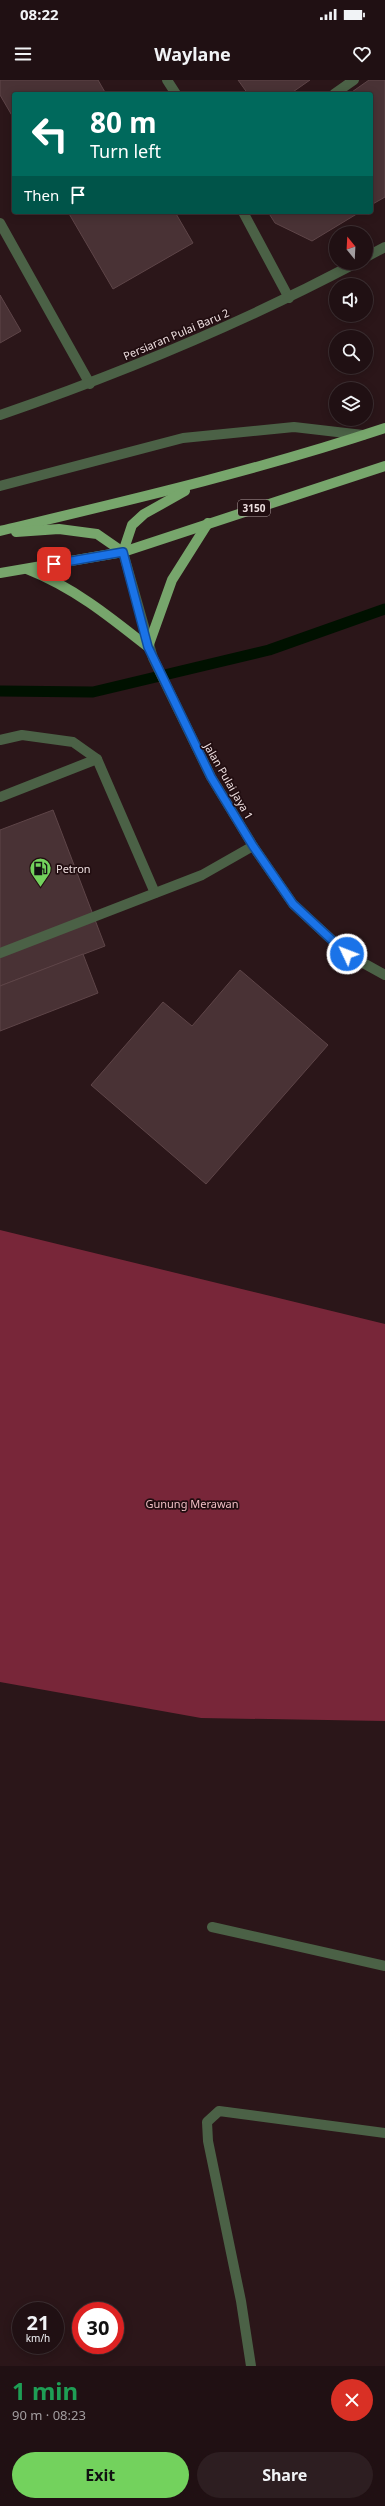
<!DOCTYPE html>
<meta charset="utf-8">
<style>
:root{--surface:#201013;--page:#2d1e21;--text:#f1f3f6;--muted:#a29da0;--line:#3d3033;--accent:#73d25d}
body{margin:0;font-family:"Noto Sans",sans-serif;background:var(--page);color:var(--text);height:100vh;display:flex;flex-direction:column;font-size:15px;white-space:nowrap}
*{box-sizing:border-box;margin:0}
p{font-size:13px;color:var(--muted)}
.icon{flex:none;width:22px;height:22px;fill:none;stroke:currentColor;stroke-width:2;stroke-linecap:round;stroke-linejoin:round}
.map{position:relative;height:2286px;overflow:hidden}
.side{display:flex;flex-direction:column;background:var(--surface);flex:1}
.side>*{flex:none}
.banner{position:absolute;left:12px;top:12px;width:361px;height:122px;border-radius:4px;box-shadow:0 2px 10px #0003,0 0 0 1px var(--line);background:#00695c;color:#fff;overflow:hidden}
.needle{width:26px;rotate:342deg}
.fabs{position:absolute;left:329px;top:146px;display:grid;gap:8px}
.fabs a{display:grid;place-items:center;width:44px;height:44px;border-radius:50%;background:var(--surface);box-shadow:0 2px 10px #0003,0 0 0 1px var(--line);font-size:20px}
.speed{position:absolute;left:12px;top:2222px;display:flex;gap:8px;font-size:20px;font-weight:700;text-align:center}
.speed>*{display:grid;place-content:center;width:52px;height:52px;border-radius:50%;background:var(--surface);box-shadow:0 2px 10px #0003,0 0 0 1px var(--line);line-height:1}
.speed small{font-size:10px;font-weight:400}
.speed .limit{border:6px solid #d22;background:#fff;color:#111}
.pin{position:absolute;display:grid;place-items:center;width:34px;height:34px;color:#fff;margin:-17px;border-radius:8px;box-shadow:0 2px 6px #0006}
.me{position:absolute;width:44px;margin:-22px;rotate:313deg;stroke-linejoin:round;filter:drop-shadow(0 0 3px #0008)}
.turn{display:flex;align-items:center;gap:14px;height:84px;padding:0 12px;font-size:18px}
.turn .icon{width:52px;height:52px;stroke-width:2.5}
.turn b{display:block;font-size:28px;line-height:34px}
.then{display:flex;align-items:center;height:38px;padding:0 12px;background:#0003;gap:8px;font-size:15px}
.round{display:grid;place-items:center;flex:none;width:42px;height:42px;border-radius:21px;background:var(--page)}
.head{display:flex;align-items:center;justify-content:space-between;height:68px;padding:0 12px}
h1{font-size:24px;font-weight:700;line-height:30px;color:#1e9e55}
.primary-button{display:flex;gap:8px;margin-top:auto;padding:8px 12px}
.primary-button a{flex:1;height:46px;border-radius:24px;background:var(--accent);color:#111;font-size:16px;font-weight:700;line-height:46px;text-align:center}
.primary-button a+a{background:var(--page);color:var(--text)}
.status{display:flex;justify-content:space-between;align-items:center;height:28px;padding:0 20px;background:var(--surface);direction:ltr}
.status svg{height:11px;fill:currentColor}
header{display:flex;justify-content:space-between;align-items:center;height:52px;padding:0 12px;background:var(--surface);font-size:18px;font-weight:700}
.map>svg:first-child{display:block}
</style>
<div class="status"><b>08:22</b><svg viewBox="0 0 49 12"><path d="M0 12V9h3v3zM5 12V6h3v6zM10 12V3h3v9zM15 12V0h3v12zM26 1h20v11H26zM47 4h2v5h-2z"/></svg></div>
<header><svg class="icon" aria-label="menu" viewBox="0 0 24 24"><path d="M4 6h16M4 12h16M4 18h16"/></svg>Waylane<svg class="icon" aria-label="heart" viewBox="0 0 24 24"><path d="M12 20l-8-8c-3-5 5-10 8-4 3-6 11-1 8 4z"/></svg></header>
<div class="map">
<svg width="385" height="2286" viewBox="0 0 385 2286">
<rect width="100%" height="100%" fill="#2b1619"/>
<path fill="#782639" d="M0 1150 385 1244V1641L201 1638 0 1602Z"/>
<g fill="none" stroke-linecap="round" stroke-linejoin="round">
<path stroke="#010" stroke-width="11" d="M0 611 93 612 269 570 385 529"/>
</g>
<g fill="#493235" stroke="#5e4548">
<path d="M0 0H98L106 14H14V39L0 15Z"/>
<path d="M238 0H310L290 14H248Z"/>
<path d="M369 0H385V117L371 125V14H349Z"/>
<path d="M68 132H175L193 163 113 209Z"/>
<path d="M268 132H360L312 161 275 143Z"/>
<path d="M0 215 21 251 0 263Z"/>
<path d="M53 730 105 866 0 906V750Z"/>
<path d="M83 874 98 913 0 951V906Z"/>
<path d="M240 890 328 965 206 1104 91 1005 163 922 192 946Z"/>
</g>
<g fill="none" stroke-linecap="round" stroke-linejoin="round">
<g stroke="#4b6146" stroke-width="10">
<path d="M334 14 354 0"/>
<path d="M0 143 90 304"/>
<path d="M0 406 183 358 294 347 363 355"/>
<path d="M0 660 22 655 73 662 97 679 155 813"/>
<path d="M0 717 97 679"/>
<path d="M0 873 202 795 253 766"/>
<path d="M212 1847 385 1886"/>
</g>
<g stroke="#4b6146" stroke-width="10">
<path d="M167 0 176 14"/>
<path d="M243 132 289 218"/>
<path d="M366 177 385 167"/>
<path d="M0 335C122 293 242 243 356 183"/>
<path d="M123 472 153 578 211 697 253 766 293 824 347 874 385 895"/>
<path d="M251 2286 241 2221 208 2061 207 2042 219 2031 385 2053"/>
</g>
<g stroke="#77a66c" stroke-width="10">
<path d="M0 451C130 420 259 390 385 348"/>
<path d="M16 452 59 449 97 454 123 472"/>
<path d="M123 472 132 445 144 434 185 411"/>
<path d="M27 489C73 507 109 536 148 567L172 500 208 443"/>
<path d="M0 493 123 472 385 386"/>
</g>
</g>
<g fill="none" stroke-linecap="round" stroke-linejoin="round">
<defs>
<path id="route" d="M54 484 123 472 148 567 211 697 253 766 293 824 347 874"/>
</defs>
<use href="#route" stroke="#114b97" stroke-width="10"/>
<use href="#route" stroke="#1a73e8" stroke-width="7"/>
</g>
<defs>
<symbol id="fuel-pin" viewBox="-11 -11 22 30"><path d="M0 17L-7.5 6A9.5 9.5 0 1 1 7.5 6Z" fill="#73d25d" stroke="#210d10"/><path d="M-5.5-6h7V0h2V4h1.3V-2.5L3-4.5l.8-.8L6-3V5H2.5V1h-1V6h-7ZM-4.2-4.7v3.2H.2V-4.7Z" fill="#111"/></symbol>
</defs>
<g fill-rule="evenodd">
<use href="#fuel-pin" x="28" y="776" width="25" height="34"/>
</g>
<g text-anchor="middle" dominant-baseline="central" stroke-width="3.5" stroke-linejoin="round" paint-order="stroke">
<rect fill="#210d10" stroke="#b09fa1" stroke-width="1" x="238" y="420" width="32" height="16" rx="3"/>
<g font-size="10" font-weight="bold" fill="#eddedf">
<text x="254" y="428">3150</text>
</g>
<g font-size="11" fill="#eddedf" stroke="#210d10">
<text transform="translate(176 254) rotate(-23)">Persiaran Pulai Baru 2</text>
<text transform="translate(229 701) rotate(60)">Jalan Pulai Jaya 1</text>
</g>
<g font-size="11" fill="#eddedf" stroke="#210d10" text-anchor="start">
<text x="56" y="788">Petron</text>
</g>
<g font-size="11" fill="#f1bfc5" stroke="#210d10">
<text x="192" y="1423">Gunung Merawan</text>
</g>
</g>
</svg>
<div class="fabs">
<a><svg class="needle" viewBox="-14 -14 28 28"><path d="M0-13l5 13h-10z" fill="#e53935"/><path d="M0 13l5-13h-10z" fill="#a29da0"/></svg></a>
<a><svg class="icon" aria-label="sound" viewBox="0 0 24 24"><path d="M4 9h4l5-4v14l-5-4H4zM17 9q2 3 0 6"/></svg></a>
<a><svg class="icon" aria-label="search" viewBox="0 0 24 24"><circle cx="10" cy="10" r="6"/><path d="M15 15l6 6"/></svg></a>
<a><svg class="icon" aria-label="layers" viewBox="0 0 24 24"><path d="M12 4l9 5-9 5-9-5zM3 14l9 5 9-5"/></svg></a>
</div>
<div class="speed"><div>21<small>km/h</small></div><div class="limit">30</div></div>
<div class="pin" style="left:54px;top:484px;background:#d93025"><svg class="icon" aria-label="arrive" viewBox="0 0 24 24"><path d="M6 21V4h12l-3 4 3 4H6"/></svg></div>
<svg class="me" style="left:347px;top:874px" viewBox="-20 -20 40 40"><circle r="17" fill="#1a73e8" stroke="#fff" stroke-width="3"/><path d="M0-11L8 9 0 5-8 9z" fill="#fff"/></svg>
<div class="banner">
<div class="turn"><svg class="icon" aria-label="left" viewBox="0 0 24 24"><path d="M17 20v-9H6M10 6l-5 5 5 5"/></svg><div><b>80 m</b>Turn left</div></div>
<div class="then">Then<svg class="icon" aria-label="arrive" viewBox="0 0 24 24"><path d="M6 21V4h12l-3 4 3 4H6"/></svg></div>
</div>
</div>
<section class="side">
<div class="head"><div><h1>1 min</h1><p>90 m · 08:23</p></div><a class="round" style="background:#d93025;color:#fff"><svg class="icon" aria-label="close" viewBox="0 0 24 24"><path d="M6 6l12 12M18 6L6 18"/></svg></a></div>
<div class="primary-button"><a>Exit</a><a>Share</a></div>
</section>
